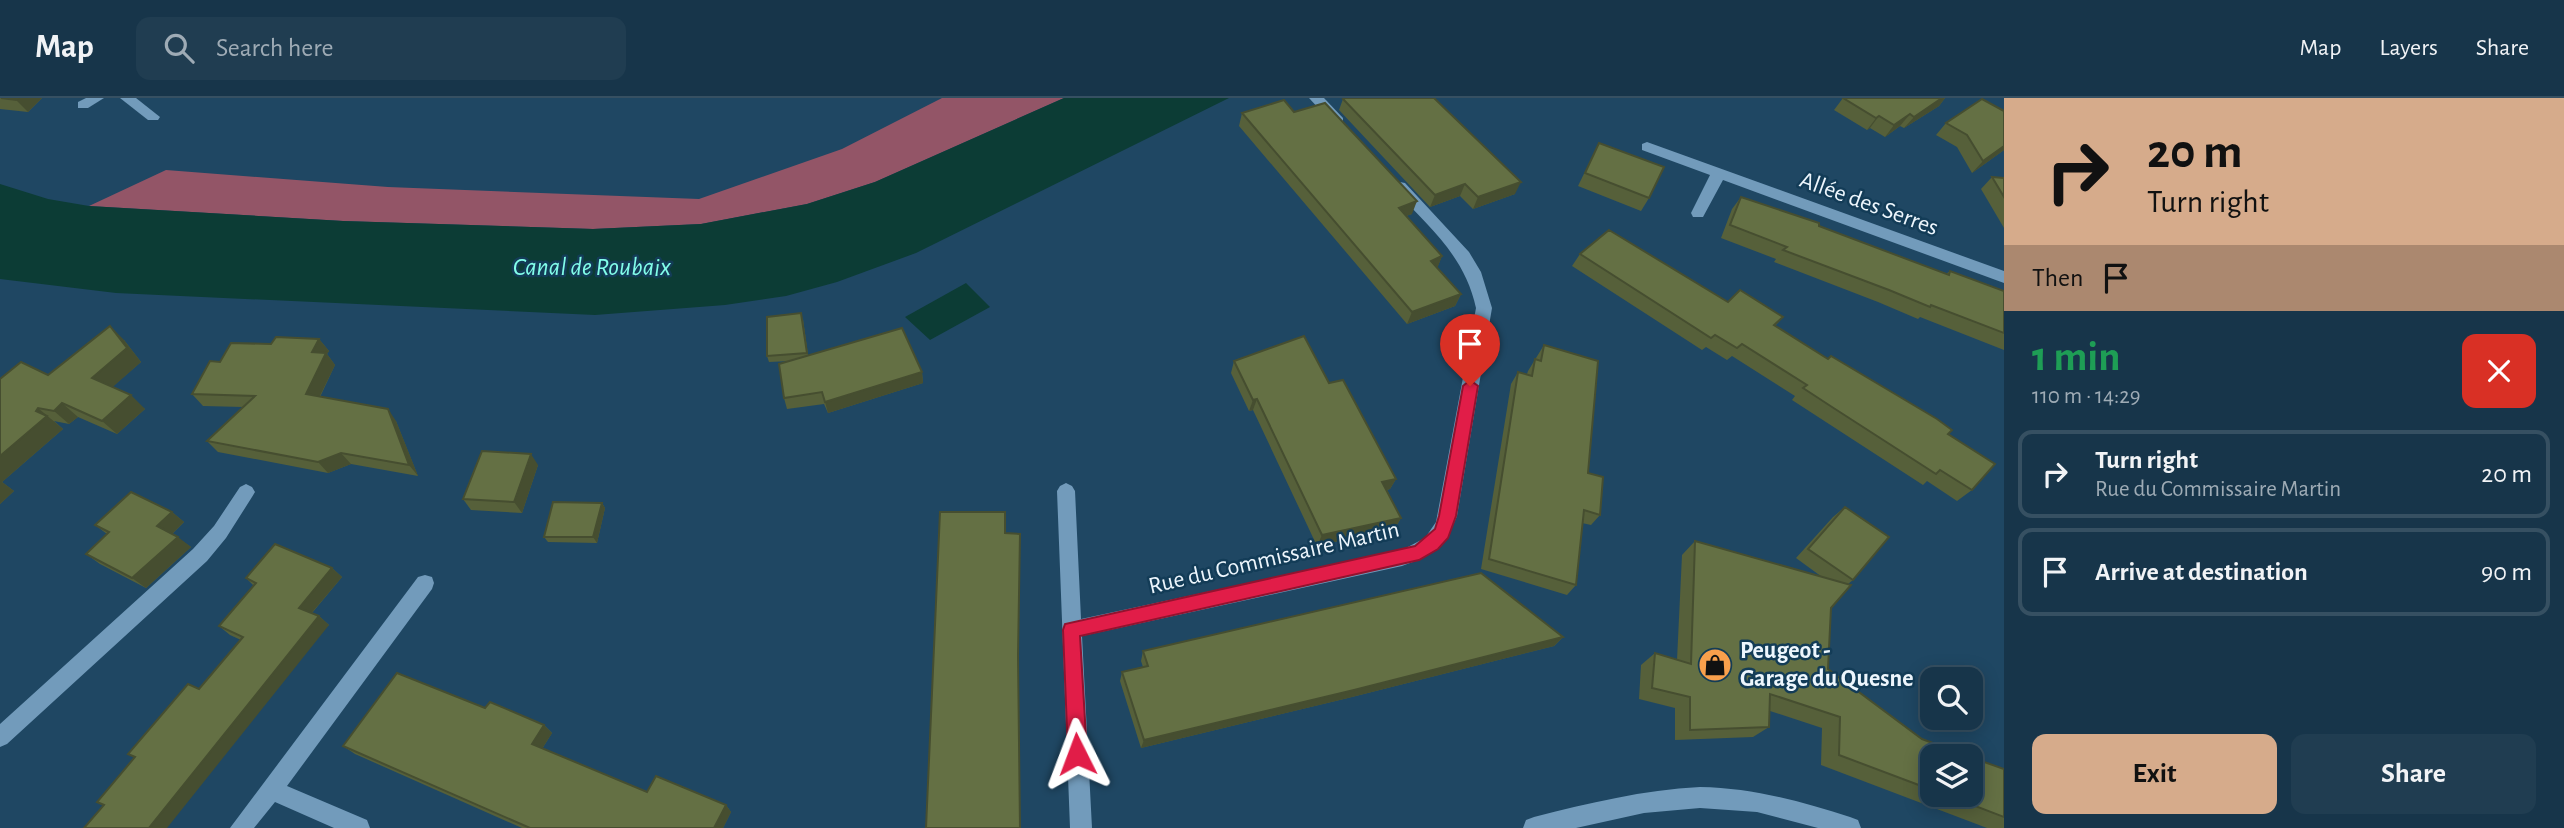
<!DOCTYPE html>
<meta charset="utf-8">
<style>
:root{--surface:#17354a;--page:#203d51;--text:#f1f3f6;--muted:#9eabb5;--line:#365062;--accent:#d6ab8b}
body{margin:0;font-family:"Alegreya Sans",sans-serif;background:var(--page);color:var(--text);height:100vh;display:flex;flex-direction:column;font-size:26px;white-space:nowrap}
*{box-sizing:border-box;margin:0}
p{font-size:23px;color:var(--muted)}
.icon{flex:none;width:38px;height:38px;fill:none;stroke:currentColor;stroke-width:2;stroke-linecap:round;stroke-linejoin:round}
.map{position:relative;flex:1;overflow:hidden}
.side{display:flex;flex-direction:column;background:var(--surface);width:560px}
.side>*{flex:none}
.hud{background:#d6ab8b;color:#111;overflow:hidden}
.controls{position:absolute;left:1920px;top:569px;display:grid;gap:14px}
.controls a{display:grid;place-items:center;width:63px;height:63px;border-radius:14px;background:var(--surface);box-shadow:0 4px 18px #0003,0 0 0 2px var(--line);font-size:35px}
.pin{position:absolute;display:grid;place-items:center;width:60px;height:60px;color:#fff;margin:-72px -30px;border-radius:50% 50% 50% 0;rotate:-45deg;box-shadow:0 0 7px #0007}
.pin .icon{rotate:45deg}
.me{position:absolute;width:77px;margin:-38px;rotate:357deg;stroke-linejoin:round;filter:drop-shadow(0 0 5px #0008)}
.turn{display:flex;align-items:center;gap:24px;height:147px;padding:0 28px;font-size:32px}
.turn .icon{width:91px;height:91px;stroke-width:2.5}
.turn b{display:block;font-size:49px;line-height:60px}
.then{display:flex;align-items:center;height:66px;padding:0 28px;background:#0003;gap:14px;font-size:26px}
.round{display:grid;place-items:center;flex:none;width:74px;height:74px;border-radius:14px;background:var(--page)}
.overview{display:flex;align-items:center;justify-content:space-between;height:119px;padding:0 28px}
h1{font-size:42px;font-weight:700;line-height:52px;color:#1e9e55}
.button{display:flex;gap:14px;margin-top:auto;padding:14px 28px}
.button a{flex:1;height:80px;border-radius:14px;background:var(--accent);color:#111;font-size:28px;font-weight:700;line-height:80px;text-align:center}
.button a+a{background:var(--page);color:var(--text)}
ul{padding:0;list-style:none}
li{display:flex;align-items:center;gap:21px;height:88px;margin:0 14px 10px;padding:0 14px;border:4px solid var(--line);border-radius:14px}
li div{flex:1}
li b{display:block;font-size:26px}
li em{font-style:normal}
header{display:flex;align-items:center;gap:42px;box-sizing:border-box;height:98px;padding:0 35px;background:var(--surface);border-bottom:2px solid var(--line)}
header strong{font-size:33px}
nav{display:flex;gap:38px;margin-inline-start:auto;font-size:24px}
.search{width:490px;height:63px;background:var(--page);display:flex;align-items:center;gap:18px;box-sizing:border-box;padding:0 24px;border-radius:14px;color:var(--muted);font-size:26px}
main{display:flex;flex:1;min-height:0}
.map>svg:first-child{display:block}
</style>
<header>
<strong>Map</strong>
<div class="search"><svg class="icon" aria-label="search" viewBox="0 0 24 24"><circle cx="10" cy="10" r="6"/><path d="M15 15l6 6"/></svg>Search here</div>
<nav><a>Map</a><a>Layers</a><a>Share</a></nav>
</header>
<main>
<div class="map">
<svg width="2004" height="730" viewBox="0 0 2004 730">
<rect width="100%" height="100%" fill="#1f4763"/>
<path fill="#935567" d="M942 0H1064L875 84 807 106 701 126 593 131 343 123 89 108 166 72 388 89 699 101 842 51Z"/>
<g fill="#0c3c35">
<path d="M1064 0H1229L916 155 837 184 786 198 725 207 595 217 116 195 0 181V86L48 101 89 108 343 123 593 131 701 126 807 106 875 84Z"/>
<path d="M966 185 990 209 930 242 905 219Z"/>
</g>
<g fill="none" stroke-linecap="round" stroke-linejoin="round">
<g fill="#729bbb" fill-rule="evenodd">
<path d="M86 0H104L88 10H78V4Z"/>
<path d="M120 0H136L160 19 158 22H148Z"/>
<path d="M1309 0H1324L1343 20V26H1333Z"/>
<path d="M1647 44 2004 173V185L1723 82 1703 119H1693L1691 115 1710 77 1642 52V46Z"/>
<path d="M1400 84 1405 85 1469 154 1481 174 1492 210 1457 418C1445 447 1431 458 1402 468L1082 538 1092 730H1070L1057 393 1060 388 1066 385 1072 388 1075 393 1081 521 1402 452 1425 440 1436 424 1476 210C1465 159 1430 129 1395 93L1393 89Z"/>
<path d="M246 386 252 389 255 394 252 399 226 440 207 463 7 646 0 649V626L193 451 214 428 240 389Z"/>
<path d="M425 477 432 479 434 485 432 491 287 688 367 722 370 730H334L275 704 254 730H230L418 479Z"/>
</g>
<path fill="#729bbb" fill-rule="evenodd" d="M1700 689C1753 690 1800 703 1850 719L1858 722 1861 730H1818L1757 714 1700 710 1644 715 1576 730H1523L1526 722 1534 719C1589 705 1643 692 1700 689Z"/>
</g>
<g fill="#56603a">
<path d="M0 0H42L28 14 0 11Z"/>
<path d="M1843 0H1945L1939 8 1904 30 1900 28 1885 39 1870 30 1867 32 1834 12Z"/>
<path d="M1343 1 1515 96 1473 111 1460 98 1430 109 1339 12Z"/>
<path d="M2004 13V52L1972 75 1957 49 1936 37 1946 25Z"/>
<path d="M1294 14 1412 116 1406 118 1442 158 1437 170 1461 196 1455 208 1407 226 1239 28 1242 15Z"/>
<path d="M1599 45 1649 100 1641 113 1578 88Z"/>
<path d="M1992 79 2004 80V130L1981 91Z"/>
<path d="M1741 99 1946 176 1950 173 2004 193V252L1920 219 1918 221 1878 204 1774 164 1776 161 1721 140 1732 111Z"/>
<path d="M1580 156 1728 204 1783 219 1775 228 1948 336 1972 392 1957 403 1927 383 1923 387 1792 302 1795 298 1732 258 1727 262 1706 249 1702 252 1572 168Z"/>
<path d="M803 221 808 257 922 274 923 285 828 315 824 306 787 311 784 300 790 263 769 264 767 258Z"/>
<path d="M319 241 329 253 327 256 335 267 320 299 396 323 418 378 351 366 328 375 218 354 207 343 243 309 203 308 192 296 220 264 271 246Z"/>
<path d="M124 242 141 264 112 289 145 311 117 336 78 319 69 326 54 323 63 331 2 384 14 393 0 406V281L48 277Z"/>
<path d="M1544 247 1588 375 1600 417 1591 427 1582 425 1576 487 1567 497 1481 471 1511 286 1518 274 1527 276 1528 273Z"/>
<path d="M1234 263 1329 285 1396 381 1390 391 1387 392 1401 420 1395 430 1317 448 1253 312 1249 313 1231 275Z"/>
<path d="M538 367 522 415 471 412 463 401Z"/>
<path d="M602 405 605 410 597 445 548 444 544 439Z"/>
<path d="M1845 409 1853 482 1848 486 1831 510 1828 571 1932 658V696H1970L2004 671V730H1987L1821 667 1822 630 1770 613 1769 629 1753 639 1675 642V610L1639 601 1641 567 1655 555 1677 562 1682 457 1695 443 1822 479 1796 460 1833 419Z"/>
<path d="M172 414 184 424 172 436 191 449 146 490 100 466 86 456 107 436 95 427Z"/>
<path d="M332 470 342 479 312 515 319 518 329 527 104 707 135 660 199 591 241 542 230 537 219 528 254 488 246 480Z"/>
<path d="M1563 539 1554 548 1348 600 1141 650 1120 583 1122 574 1143 569 1141 563 1143 553Z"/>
<path d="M485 610 544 627 552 635 542 651 647 694 726 707 731 714 723 730H522L355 656 343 648Z"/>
</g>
<g fill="#464e30">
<path d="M18 0H42L28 14 16 2Z"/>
<path d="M1942 0H1945L1939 8 1904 30 1914 19Z"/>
<path d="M1910 16 1900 28 1885 39 1894 27Z"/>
<path d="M1879 18 1870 30 1867 32 1876 20Z"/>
<path d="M2004 48V52L1972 75 1983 63Z"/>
<path d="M1521 84 1515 96 1473 111 1478 99Z"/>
<path d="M1465 86 1460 98 1430 109 1435 97Z"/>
<path d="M1417 103 1412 116 1394 122 1399 110Z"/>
<path d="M1442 158 1437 171 1431 163Z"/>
<path d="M1461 196 1455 208 1407 226 1412 214Z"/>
<path d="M110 228 124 242 141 264 107 294 92 280Z"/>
<path d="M319 241 329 253 327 256 335 267 315 308 306 296 312 254Z"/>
<path d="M922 274 923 285 828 315 825 304Z"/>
<path d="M131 297 145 311 117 336 102 323Z"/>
<path d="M1257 301 1253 312 1249 313 1253 302Z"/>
<path d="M62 305 78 319 69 326 54 313Z"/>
<path d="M38 310 63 331 2 384 14 393 0 406V358L36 313Z"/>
<path d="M388 311 396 323 418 378 409 367Z"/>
<path d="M341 355 351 366 328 375 318 364Z"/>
<path d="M531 356 538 367 522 415 514 404Z"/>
<path d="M1396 381 1390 391 1377 395 1382 384Z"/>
<path d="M602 405 605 410 597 445 593 439Z"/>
<path d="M172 414 184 424 170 438 157 428Z"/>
<path d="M1401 420 1395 430 1317 448 1322 437Z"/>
<path d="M178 439 191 449 146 490 132 480Z"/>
<path d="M332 470 342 479 309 518 299 510Z"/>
<path d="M319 518 329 527 167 730H149Z"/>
<path d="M1563 539 1554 548 1348 600 1141 650 1144 642Z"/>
<path d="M544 627 552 635 540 654 532 646Z"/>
<path d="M726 707 731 714 723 730H714Z"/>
</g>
<g fill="#647044" stroke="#464e30" stroke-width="2">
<path d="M1 0H18L16 2Z"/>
<path d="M1345 0H1434L1521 84 1478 99 1465 86 1435 97 1343 1Z"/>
<path d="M1843 0H1942L1914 19 1910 16 1894 27 1879 18 1876 20Z"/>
<path d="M1982 1 2004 13V48L1983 63 1967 37 1946 25Z"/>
<path d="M1284 2 1294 14 1325 5 1417 103 1399 110 1442 158 1431 163 1461 196 1412 214 1242 15Z"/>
<path d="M1599 45 1664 69 1649 100 1585 75Z"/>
<path d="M1992 79 2004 80V99Z"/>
<path d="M1741 99 1819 125V128L1949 177 1950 173 2004 193V235L1931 207 1930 209 1889 192 1783 152 1787 149 1730 127Z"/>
<path d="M1609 132 1728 204 1740 192 1783 219 1774 227 1828 261 1831 258 1937 321 1952 332 1948 336 1995 366 1972 392 1940 372 1936 376 1832 309 1803 290 1807 287 1742 246 1737 250 1715 237 1711 240 1580 156Z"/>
<path d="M801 215 807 255 767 258V219Z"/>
<path d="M110 228 127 250 92 280 131 297 102 323 62 305 54 313 38 310 36 313 47 318 0 358V281L21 264 48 277Z"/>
<path d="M902 230 922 274 825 304 822 294 784 300 779 266Z"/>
<path d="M1304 238 1329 285 1343 282 1396 381 1382 384 1401 420 1322 437 1257 301 1253 302 1234 263Z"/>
<path d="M276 239 319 241 312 254 326 255 306 296 388 311 409 367 341 355 318 364 207 343 255 298 192 296 210 263 220 264 231 245 271 246Z"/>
<path d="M1544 247 1598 263 1588 375 1603 379 1600 417 1584 412 1576 487 1489 461 1518 274 1532 278 1535 261 1541 263Z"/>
<path d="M482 353 531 356 514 404 463 401Z"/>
<path d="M131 394 172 414 157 428 178 439 132 480 86 456 109 434 95 427Z"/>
<path d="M553 404 602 405 593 439H544Z"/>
<path d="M1845 409 1889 439 1853 482 1808 451Z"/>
<path d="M940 414H1005V435L1020 436 1018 558 1020 730H926Z"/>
<path d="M1695 443 1851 487 1831 510 1828 571 1922 641 1968 658H1932V692L1839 657 1840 619 1770 596 1769 629 1690 632V599L1652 590 1655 555 1691 566Z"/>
<path d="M275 446 332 470 299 510 319 518 149 730H84L104 707 97 704 135 659 128 656 188 586 199 591 243 539 219 528 256 485 246 480Z"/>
<path d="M1481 475 1563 539 1354 592 1144 642 1122 574 1148 568 1143 553Z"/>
<path d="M397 575 485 610 490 604 544 627 532 646 647 694 656 678 726 707 714 730H530L343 648Z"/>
<path d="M1970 659 2004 671V719L1944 696H1970Z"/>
</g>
<path fill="#e11d48" stroke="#92132f" stroke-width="2" d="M1470 282 1478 288 1456 418 1448 440 1438 451 1419 462 1080 538 1087 656 1084 662 1077 665 1071 662 1068 656 1063 532 1065 526 1415 448 1435 431 1439 418 1463 288Z"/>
<defs>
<symbol id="shop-disc" viewBox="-11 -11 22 22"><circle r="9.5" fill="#f9a04c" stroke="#133c57"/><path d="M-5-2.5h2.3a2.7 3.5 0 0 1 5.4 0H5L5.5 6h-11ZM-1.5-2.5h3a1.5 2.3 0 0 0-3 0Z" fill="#111"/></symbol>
</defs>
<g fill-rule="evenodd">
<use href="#shop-disc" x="1696" y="548" width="38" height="38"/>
</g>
<g text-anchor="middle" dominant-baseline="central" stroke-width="5" stroke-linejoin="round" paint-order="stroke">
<g font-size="24" fill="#edf6fd" stroke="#133c57">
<text transform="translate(1869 106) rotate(20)">Allée des Serres</text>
<text transform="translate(1274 460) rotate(-13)">Rue du Commissaire Martin</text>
</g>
<g font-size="24" font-weight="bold" fill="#edf6fd" stroke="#133c57" text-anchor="start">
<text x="1740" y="553">Peugeot -<tspan x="1740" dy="28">Garage du Quesne</tspan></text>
</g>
<g font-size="26" font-style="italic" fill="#82fde9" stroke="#133c57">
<text x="592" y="169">Canal de Roubaix</text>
</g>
</g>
</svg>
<div class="controls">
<a><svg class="icon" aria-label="search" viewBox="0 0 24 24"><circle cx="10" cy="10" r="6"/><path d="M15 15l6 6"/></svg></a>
<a><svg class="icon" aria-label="layers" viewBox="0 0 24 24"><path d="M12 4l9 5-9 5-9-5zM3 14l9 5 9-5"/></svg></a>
</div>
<div class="pin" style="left:1470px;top:288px;background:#d93025"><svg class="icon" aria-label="arrive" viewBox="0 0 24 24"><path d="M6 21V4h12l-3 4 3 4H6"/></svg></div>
<svg class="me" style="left:1077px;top:656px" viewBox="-20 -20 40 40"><path d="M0-17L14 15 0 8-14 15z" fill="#e11d48" stroke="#fff" stroke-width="4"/></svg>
</div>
<section class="side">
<div class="hud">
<div class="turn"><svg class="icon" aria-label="right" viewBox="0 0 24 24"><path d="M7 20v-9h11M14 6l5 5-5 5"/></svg><div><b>20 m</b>Turn right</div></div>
<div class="then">Then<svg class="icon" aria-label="arrive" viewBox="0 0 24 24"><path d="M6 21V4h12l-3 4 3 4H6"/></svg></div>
</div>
<div class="overview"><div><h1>1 min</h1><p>110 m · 14:29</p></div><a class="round" style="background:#d93025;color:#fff"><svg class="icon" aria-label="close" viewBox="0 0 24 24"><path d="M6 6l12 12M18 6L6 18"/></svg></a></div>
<ul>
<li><svg class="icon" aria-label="right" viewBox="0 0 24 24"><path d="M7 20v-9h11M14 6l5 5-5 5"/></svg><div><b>Turn right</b><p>Rue du Commissaire Martin</p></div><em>20 m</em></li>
<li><svg class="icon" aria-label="arrive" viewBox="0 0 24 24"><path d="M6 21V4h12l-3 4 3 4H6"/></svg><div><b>Arrive at destination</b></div><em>90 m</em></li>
</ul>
<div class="button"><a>Exit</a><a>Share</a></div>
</section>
</main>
